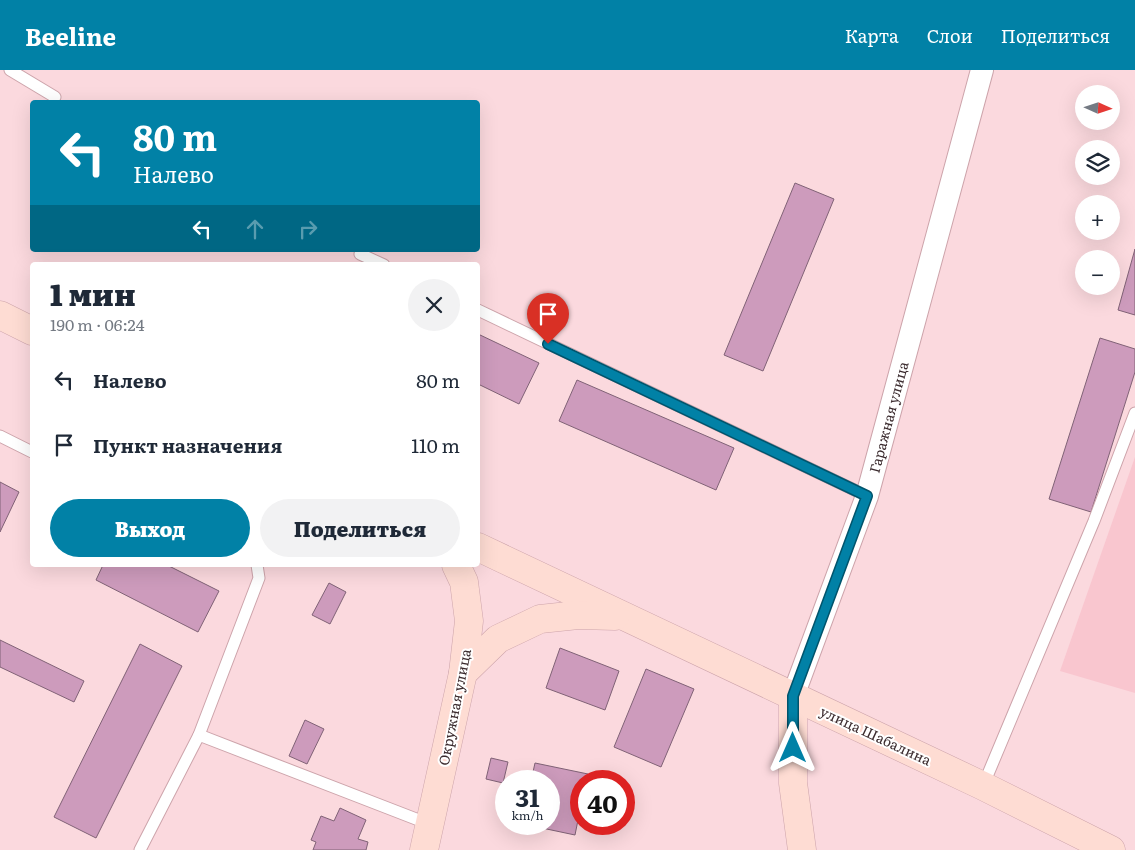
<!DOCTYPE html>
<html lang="ru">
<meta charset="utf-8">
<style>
:root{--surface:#fff;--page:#f2f2f3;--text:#1f2937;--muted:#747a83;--accent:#0181a6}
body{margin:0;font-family:Literata,serif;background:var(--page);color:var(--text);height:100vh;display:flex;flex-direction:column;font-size:19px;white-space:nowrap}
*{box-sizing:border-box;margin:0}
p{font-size:16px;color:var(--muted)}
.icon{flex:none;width:28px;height:28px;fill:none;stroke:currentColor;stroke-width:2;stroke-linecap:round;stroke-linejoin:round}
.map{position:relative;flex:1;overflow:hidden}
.panel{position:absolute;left:30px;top:192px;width:450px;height:305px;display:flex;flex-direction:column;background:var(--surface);border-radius:5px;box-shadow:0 5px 20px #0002}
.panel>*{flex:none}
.top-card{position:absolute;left:30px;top:30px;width:450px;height:152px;border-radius:5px;box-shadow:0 5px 20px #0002;background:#0181a6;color:#fff;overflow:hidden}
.needle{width:32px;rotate:93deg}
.controls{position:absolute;left:1075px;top:15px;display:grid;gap:10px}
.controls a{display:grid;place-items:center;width:45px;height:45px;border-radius:50%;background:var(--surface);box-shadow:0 5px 20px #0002;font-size:25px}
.speed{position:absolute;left:495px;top:700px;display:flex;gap:10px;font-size:25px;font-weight:700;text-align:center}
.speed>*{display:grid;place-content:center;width:65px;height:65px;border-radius:50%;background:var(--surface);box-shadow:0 5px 20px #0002;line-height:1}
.speed small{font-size:12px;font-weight:400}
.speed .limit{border:8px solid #d22;background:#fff;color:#111}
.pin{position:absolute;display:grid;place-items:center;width:42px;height:42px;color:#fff;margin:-51px -21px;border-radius:50% 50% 50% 0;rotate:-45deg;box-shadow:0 0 5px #0007}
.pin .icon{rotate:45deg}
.me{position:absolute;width:55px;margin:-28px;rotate:0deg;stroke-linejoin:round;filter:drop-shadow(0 0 4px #0008)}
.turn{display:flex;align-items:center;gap:18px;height:105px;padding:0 20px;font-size:22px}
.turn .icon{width:65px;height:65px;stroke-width:2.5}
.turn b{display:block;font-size:35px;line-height:42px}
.lanes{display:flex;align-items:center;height:48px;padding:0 20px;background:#0003;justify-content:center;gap:25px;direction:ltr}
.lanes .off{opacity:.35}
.round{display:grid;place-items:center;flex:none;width:52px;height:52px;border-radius:26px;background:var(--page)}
.head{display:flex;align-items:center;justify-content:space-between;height:85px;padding:0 20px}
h1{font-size:30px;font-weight:800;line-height:38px}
.button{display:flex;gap:10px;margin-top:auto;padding:10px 20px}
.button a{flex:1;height:58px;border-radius:30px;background:var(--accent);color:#fff;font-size:20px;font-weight:800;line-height:58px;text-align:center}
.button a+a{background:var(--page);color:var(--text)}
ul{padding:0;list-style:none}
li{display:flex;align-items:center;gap:15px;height:65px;padding:0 20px}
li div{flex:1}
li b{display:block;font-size:19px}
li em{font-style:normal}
header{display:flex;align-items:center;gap:30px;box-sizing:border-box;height:70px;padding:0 25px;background:var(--accent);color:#fff}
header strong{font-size:24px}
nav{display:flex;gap:28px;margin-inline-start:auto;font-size:18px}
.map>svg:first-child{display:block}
</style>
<header>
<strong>Beeline</strong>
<nav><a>Карта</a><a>Слои</a><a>Поделиться</a></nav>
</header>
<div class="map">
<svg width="1135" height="780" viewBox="0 0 1135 780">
<rect width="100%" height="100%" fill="#fbd9de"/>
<path fill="#f9c6cf" d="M1135 387V623L1060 601Z"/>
<g fill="#cd9bbc" stroke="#806276">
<path d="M795 113 834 129 763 301 724 285Z"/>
<path d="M1135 179V245L1118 240Z"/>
<path d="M478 264 539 293 519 334 478 314Z"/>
<path d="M1100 268 1135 279V302L1091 442 1049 429Z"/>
<path d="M577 310 734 378 716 420 559 351Z"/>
<path d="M0 412 19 422 0 462Z"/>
<path d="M103 495H167L219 521 198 562 96 510Z"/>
<path d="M329 513 346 522 330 554 312 545Z"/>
<path d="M0 570 84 611 74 632 0 597Z"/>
<path d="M140 574 182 596 96 768 54 747Z"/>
<path d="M560 578 619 601 605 640 546 618Z"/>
<path d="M646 599 694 619 661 697 614 677Z"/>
<path d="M305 650 324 659 307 694 289 686Z"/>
<path d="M491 688 508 692 503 713 486 709Z"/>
<path d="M535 693 588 704 586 711H581V735L575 765 523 754H549V711H531Z"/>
<path d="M340 738 366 750 358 769 368 772 366 780H313L316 772 311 770 321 746 334 751Z"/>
</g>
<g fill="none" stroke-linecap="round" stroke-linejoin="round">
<defs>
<g id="lane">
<path d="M10 0 55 27"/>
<path d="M360 184 384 195"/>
<path d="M478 240 867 426"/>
<path d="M0 366 32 382"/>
<path d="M199 665 259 508 257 495"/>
<path d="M983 716 1094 451 1135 343"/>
<path d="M140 780 199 665 429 754"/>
</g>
<path id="street" d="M793 626 867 426 982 0"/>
<g id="secondary">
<path d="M0 245 32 261"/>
<path d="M478 477 983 716 1111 780"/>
<path d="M463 603 498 569 540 549 578 545 615 546"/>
<path d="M793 626V713L802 780"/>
<path d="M424 780 463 603 469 551 464 512 456 495"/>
</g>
</defs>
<use href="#lane" stroke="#cda4ab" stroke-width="13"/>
<use href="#street" stroke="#cda4ab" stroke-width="24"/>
<use href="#secondary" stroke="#cda4ab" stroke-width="29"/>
<use href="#lane" stroke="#fff" stroke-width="11"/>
<use href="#street" stroke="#fff" stroke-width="22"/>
<use href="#secondary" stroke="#fedcd3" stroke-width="28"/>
</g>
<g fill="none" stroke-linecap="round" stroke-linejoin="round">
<defs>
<path id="route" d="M548 274 867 426 793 626V678"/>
</defs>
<use href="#route" stroke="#01546c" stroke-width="12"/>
<use href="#route" stroke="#0181a6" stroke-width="9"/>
</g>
<g text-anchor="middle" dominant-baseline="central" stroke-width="4" stroke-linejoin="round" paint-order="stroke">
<g font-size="14" fill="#3b2b2e" stroke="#fff">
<text transform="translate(888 347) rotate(-75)">Гаражная улица</text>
<text transform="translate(454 637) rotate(-79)">Окружная улица</text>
<text transform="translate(876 665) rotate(25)">улица Шабалина</text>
</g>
</g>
</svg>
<div class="controls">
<a><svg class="needle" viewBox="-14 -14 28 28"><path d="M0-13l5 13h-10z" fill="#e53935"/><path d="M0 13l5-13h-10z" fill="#747a83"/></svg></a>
<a><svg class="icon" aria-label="layers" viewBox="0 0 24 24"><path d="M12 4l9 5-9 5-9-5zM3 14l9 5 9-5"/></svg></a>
<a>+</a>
<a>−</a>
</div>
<div class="speed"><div>31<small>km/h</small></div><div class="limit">40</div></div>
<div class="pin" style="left:548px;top:274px;background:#d93025"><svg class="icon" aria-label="arrive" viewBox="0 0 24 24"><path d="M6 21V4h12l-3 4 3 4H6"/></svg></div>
<svg class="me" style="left:793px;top:678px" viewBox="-20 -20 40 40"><path d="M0-17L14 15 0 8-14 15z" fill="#0181a6" stroke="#fff" stroke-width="4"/></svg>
<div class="top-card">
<div class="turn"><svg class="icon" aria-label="left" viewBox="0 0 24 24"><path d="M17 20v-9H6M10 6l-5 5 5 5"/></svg><div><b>80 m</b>Налево</div></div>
<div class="lanes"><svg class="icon" aria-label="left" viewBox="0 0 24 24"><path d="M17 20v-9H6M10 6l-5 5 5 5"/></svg><svg class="icon off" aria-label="ahead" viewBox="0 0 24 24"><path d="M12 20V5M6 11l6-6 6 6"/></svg><svg class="icon off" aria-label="right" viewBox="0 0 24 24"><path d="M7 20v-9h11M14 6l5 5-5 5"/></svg></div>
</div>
<section class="panel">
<div class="head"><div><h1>1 мин</h1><p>190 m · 06:24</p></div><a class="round"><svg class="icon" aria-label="close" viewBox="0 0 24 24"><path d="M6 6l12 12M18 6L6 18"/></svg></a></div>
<ul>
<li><svg class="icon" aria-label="left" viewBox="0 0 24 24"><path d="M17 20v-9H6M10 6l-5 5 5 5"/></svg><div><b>Налево</b></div><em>80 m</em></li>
<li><svg class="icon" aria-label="arrive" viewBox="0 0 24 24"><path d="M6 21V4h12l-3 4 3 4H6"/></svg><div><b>Пункт назначения</b></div><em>110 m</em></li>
</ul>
<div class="button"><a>Выход</a><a>Поделиться</a></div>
</section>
</div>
